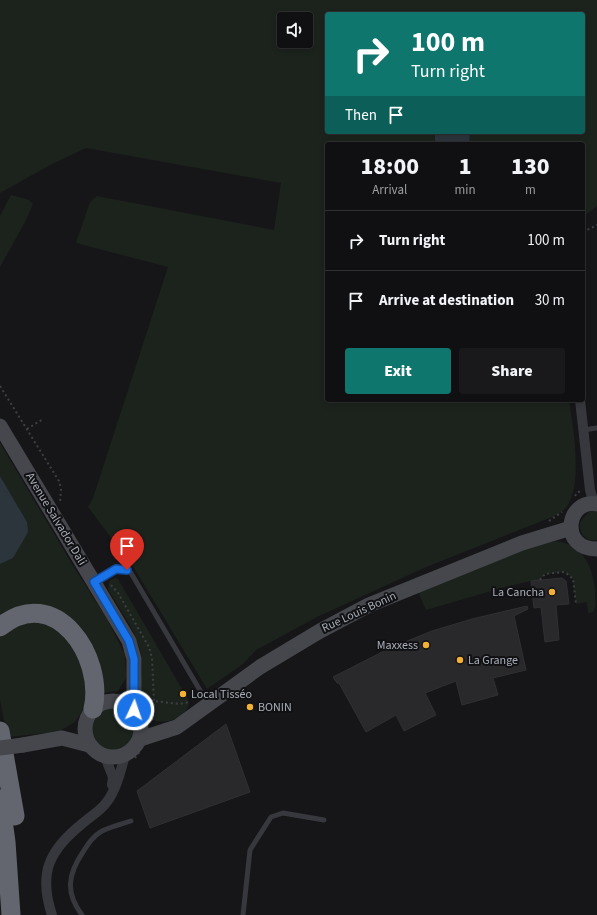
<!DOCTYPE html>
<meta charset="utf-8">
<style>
:root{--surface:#101012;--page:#19191b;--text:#f1f3f6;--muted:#9c9d9f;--line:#303032;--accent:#0f766e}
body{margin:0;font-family:"Source Sans 3",sans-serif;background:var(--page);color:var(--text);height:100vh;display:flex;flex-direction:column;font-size:15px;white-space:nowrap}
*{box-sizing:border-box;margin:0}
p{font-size:13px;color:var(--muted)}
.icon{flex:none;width:22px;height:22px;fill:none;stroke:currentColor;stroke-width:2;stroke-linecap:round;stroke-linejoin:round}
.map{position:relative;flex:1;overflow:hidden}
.sheet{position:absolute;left:325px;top:142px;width:260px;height:260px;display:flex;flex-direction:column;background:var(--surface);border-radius:4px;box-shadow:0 2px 6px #0003,0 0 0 1px var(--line)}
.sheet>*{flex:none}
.hud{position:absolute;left:325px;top:12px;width:260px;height:122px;border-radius:4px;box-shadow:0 2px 6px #0003,0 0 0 1px var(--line);background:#0f766e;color:#fff;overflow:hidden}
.controls{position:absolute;left:277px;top:12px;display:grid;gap:8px}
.controls a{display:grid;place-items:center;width:36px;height:36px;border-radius:4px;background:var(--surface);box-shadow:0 2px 6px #0003,0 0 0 1px var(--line);font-size:20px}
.pin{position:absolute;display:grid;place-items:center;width:34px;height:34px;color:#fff;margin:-41px -17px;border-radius:50% 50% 50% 0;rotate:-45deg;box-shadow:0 0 4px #0007}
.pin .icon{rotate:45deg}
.me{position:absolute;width:44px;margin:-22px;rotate:3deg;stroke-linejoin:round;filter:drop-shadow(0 0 3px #0008)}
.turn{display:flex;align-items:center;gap:14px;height:84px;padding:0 20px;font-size:18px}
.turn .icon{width:52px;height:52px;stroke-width:2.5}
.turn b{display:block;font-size:28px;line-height:34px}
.then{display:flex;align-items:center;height:38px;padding:0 20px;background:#0003;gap:8px;font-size:15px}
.eta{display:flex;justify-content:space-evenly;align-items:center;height:68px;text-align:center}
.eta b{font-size:24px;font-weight:800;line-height:28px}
.button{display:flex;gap:8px;margin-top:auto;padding:8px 20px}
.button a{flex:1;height:46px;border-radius:4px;background:var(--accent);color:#fff;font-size:16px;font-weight:800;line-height:46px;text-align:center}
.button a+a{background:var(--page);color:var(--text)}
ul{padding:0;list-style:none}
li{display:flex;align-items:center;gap:12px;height:60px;padding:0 20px;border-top:1px solid var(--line)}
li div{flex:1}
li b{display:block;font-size:15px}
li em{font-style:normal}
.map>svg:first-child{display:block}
</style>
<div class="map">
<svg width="597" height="915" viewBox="0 0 597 915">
<rect width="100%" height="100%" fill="#161618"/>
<g fill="#1c231d" fill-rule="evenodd">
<path d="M0 0H597V206L583 217V144H327V400H569C573 429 584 486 565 509 562 512 556 515 552 517L426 567 317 617 256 650 243 664 207 689 134 568 88 507 93 498 168 267 76 243 90 202 97 196 274 230 281 183 86 148 52 164 0 193ZM327 14H583V132H327ZM284 19H306V41H284Z"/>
<path d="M11 195 29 200 33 204 25 222 0 267V216Z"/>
<path d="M0 443 72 564 107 619 125 655 126 678 118 691 101 693 61 614 0 618V564L13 558 27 522 0 476Z"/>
<path d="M595 511 597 512V540C585 542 579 533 580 522L589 512Z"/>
<path d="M556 541C583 545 593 566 595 591 595 599 597 606 593 612L588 613 587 602 576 604 573 579 565 572 545 574 540 580 541 582 531 581 505 587 426 610 417 589 544 543Z"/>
<path d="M115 578 118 579 189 701C190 722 146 732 140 706 137 693 143 677 142 663 141 636 121 612 108 589L109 581Z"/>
<path d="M49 621 70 641 85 671 87 703 75 722 58 732 7 737 0 699V638L11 625Z"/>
<circle cx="112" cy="729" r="22"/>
</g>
<g fill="#2c353c">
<path d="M435 132H470L469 144H438L435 140Z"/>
<path d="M0 476 27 522 28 532 13 558 0 564Z"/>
</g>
<g fill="#29292c" stroke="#303034">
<path d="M562 578 566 581 569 604 556 605 559 640 545 642 541 607 534 608 531 581Z"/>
<path d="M527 606 528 609 514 616 526 670 493 678 498 695 462 705 456 681 425 693 436 715 404 731 396 715 366 732 339 683H337L333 677 390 648 432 631 472 619Z"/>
<path d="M226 724 250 792 150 828 137 791Z"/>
</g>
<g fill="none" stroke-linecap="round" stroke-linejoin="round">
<g stroke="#3d3f44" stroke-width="2" stroke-dasharray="2 3" stroke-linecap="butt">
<path d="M583 232 597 225"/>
<path d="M0 386 59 481 61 489 60 504"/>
<path d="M27 429 43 419"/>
<path d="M575 496 578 492 582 491"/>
<path d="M549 521 562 512"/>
<path d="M540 580 545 574 565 572 573 579 576 604"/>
<path d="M111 585 118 593 149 647 152 658 154 701 152 721"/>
<path d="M146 700 179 704 189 702"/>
<path d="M135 758 141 750"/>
</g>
<g stroke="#37383d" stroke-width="5">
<path d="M583 430 597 428"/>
<path d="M94 581C106 574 118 564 131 573L208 704"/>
<path d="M82 915C65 893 68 874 83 852 88 844 93 836 102 831 110 827 122 824 131 821"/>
<path d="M243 915 250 850 271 817 283 813 324 820"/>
</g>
<g stroke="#37383d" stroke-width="10">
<path d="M580 400 590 490 594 503"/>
<path d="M105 757 113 777 112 785"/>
<path d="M52 915C38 873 49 850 83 823 90 817 100 811 106 803 116 791 121 770 125 755"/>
</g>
<g stroke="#45474d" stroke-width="15">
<path d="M0 426 129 641 134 659V710"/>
<path d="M597 504C567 498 558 549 597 549"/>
<circle cx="113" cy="729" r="28"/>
<path d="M140 739 177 727 260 667 320 631 369 605 522 543 571 528"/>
<path d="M23 745 62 738 89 745"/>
</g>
<g stroke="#63666e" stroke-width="19">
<path d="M0 627C55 582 105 657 93 709"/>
<path d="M0 731 15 816"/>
<path d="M0 799 6 842 11 915"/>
</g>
<path stroke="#45474d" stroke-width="15" d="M0 748 23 745"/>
</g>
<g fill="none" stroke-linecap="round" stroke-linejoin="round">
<defs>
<path id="route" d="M127 570 116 569 94 582 129 641 134 659V710"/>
</defs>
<use href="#route" stroke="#114b97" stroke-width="10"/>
<use href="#route" stroke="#1a73e8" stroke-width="7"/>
</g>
<g fill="#f2b134" stroke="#111113" stroke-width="1.5">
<circle cx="552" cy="592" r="4"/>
<circle cx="426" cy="645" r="4"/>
<circle cx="460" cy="660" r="4"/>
<circle cx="183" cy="694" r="4"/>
<circle cx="250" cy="707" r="4"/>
</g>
<g text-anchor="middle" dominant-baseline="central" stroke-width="4" stroke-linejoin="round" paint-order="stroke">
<g font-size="12" fill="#a8adb8" stroke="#111113">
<text transform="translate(56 519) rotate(59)">Avenue Salvador Dali</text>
<text transform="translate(359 612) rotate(-25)">Rue Louis Bonin</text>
</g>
<g font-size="12" fill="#a8adb8" stroke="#111113" text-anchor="start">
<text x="544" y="592" text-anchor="end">La Cancha</text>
<text x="418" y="645" text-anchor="end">Maxxess</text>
<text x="468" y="660">La Grange</text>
<text x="191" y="694">Local Tisséo</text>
<text x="258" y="707">BONIN</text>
</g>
</g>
</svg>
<div class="controls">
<a><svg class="icon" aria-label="sound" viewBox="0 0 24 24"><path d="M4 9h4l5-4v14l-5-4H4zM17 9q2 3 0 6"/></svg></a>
</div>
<div class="pin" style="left:127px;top:570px;background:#d93025"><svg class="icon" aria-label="arrive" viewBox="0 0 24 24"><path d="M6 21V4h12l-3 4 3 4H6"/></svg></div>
<svg class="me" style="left:134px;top:710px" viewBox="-20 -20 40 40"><circle r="17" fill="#1a73e8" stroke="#fff" stroke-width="3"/><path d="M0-11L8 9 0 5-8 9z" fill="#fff"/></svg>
<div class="hud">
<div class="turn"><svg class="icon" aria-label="right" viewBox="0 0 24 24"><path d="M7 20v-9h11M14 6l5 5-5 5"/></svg><div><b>100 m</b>Turn right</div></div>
<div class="then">Then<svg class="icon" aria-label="arrive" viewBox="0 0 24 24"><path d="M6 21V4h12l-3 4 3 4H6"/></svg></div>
</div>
<section class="sheet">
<div class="eta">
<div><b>18:00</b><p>Arrival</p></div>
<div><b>1</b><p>min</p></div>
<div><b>130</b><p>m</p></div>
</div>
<ul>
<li><svg class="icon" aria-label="right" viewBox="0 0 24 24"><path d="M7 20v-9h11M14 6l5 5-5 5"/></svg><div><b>Turn right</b></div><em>100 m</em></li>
<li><svg class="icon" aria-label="arrive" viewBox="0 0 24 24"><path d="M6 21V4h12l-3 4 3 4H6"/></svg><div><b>Arrive at destination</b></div><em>30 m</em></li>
</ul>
<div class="button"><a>Exit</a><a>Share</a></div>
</section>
</div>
